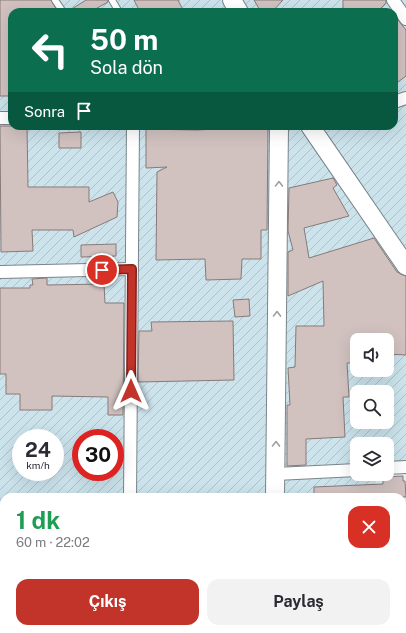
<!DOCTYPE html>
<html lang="tr">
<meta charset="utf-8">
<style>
:root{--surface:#fff;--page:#f2f2f3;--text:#2b2b33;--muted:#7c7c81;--accent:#c23429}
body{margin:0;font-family:"Public Sans",sans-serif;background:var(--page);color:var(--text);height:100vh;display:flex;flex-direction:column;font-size:15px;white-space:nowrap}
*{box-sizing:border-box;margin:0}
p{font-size:13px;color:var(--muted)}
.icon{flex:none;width:22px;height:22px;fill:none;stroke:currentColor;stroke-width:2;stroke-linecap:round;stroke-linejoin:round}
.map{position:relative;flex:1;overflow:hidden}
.sheet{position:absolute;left:0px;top:493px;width:406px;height:140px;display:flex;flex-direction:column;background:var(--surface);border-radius:12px 12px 0 0;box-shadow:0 4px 16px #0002}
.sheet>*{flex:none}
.hud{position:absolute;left:8px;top:8px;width:390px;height:122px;border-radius:12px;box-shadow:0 4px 16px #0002;background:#0b6e4f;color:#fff;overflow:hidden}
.tools{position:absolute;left:350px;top:333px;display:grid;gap:8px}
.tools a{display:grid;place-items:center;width:44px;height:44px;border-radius:8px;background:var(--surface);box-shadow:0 4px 16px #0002;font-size:20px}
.speed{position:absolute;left:12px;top:429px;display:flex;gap:8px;font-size:20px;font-weight:700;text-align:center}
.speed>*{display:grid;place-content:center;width:52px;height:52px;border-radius:50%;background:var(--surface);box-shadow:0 4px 16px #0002;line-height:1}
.speed small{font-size:10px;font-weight:400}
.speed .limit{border:6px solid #d22;background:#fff;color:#111}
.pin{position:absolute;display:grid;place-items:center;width:34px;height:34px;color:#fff;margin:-17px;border:2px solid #fff;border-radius:50%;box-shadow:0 1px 4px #0007}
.me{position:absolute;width:44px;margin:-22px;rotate:0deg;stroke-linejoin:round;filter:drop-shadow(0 0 3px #0008)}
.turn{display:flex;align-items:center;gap:14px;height:84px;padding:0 16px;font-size:18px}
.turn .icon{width:52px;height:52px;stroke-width:2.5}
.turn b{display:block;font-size:28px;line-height:34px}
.then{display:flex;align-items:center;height:38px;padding:0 16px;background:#0003;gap:8px;font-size:15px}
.round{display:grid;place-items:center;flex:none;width:42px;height:42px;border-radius:12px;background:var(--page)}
.head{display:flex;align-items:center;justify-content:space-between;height:68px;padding:0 16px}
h1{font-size:24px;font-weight:700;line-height:30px;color:#1e9e55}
.button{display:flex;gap:8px;margin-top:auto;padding:8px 16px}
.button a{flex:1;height:46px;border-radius:12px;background:var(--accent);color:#fff;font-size:16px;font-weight:700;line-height:46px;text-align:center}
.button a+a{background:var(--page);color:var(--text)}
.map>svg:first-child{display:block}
</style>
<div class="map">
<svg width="406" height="633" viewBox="0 0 406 633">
<defs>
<pattern id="industrial-furrows" width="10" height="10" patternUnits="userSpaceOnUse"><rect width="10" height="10" fill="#cce3ec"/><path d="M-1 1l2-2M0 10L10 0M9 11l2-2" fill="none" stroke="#aec2ca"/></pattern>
</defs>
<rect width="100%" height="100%" fill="#e1f0f5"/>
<path fill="url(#industrial-furrows)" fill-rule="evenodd" d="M0 0H406V461L387 463V444H357V474H375L377 497H4V629H222L0 633ZM12 12H394V126H12ZM357 340H387V370H357ZM357 392H387V422H357ZM21 438H55V472H21ZM81 438H115V472H81Z"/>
<g fill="#d1c2c0" stroke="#877a78">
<path d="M0 0H51L58 12H12V96H0Z"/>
<path d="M86 0H108V2L90 12H67Z"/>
<path d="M134 0H178L184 12H140Z"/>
<path d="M254 0H283L272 12H261Z"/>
<path d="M343 0H386V3L377 12H343Z"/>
<path d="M394 15 406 30V76L394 85Z"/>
<path d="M0 126H27L28 187H89V202L113 192 118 202 117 217 74 237 73 230H32L33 251 1 252Z"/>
<path d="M268 126 267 230H261V259H242L241 279 206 280 205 259 156 260 157 172 167 167 146 168V129L197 130Z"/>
<path d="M81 132V148H59V133Z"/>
<path d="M333 178 337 185 333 188 349 216 304 228 309 258 374 238 397 272 406 276V355L387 354V340H357V363H347L349 397H343L345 437 306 439V465L287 466V405H290L288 368 295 367 296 326H324L323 281 288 296V252L293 250 288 231 289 188Z"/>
<path d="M116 244V256L81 257V245Z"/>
<path d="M47 278V285L104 284 105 303H124L123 415H108V397L52 396V410H20V394H6V374H0V288H30V285H33L32 279Z"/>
<path d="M249 299 250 316 235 317 233 300Z"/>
<path d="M233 321 234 380 138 382 139 331H152L151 322Z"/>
<path d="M403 476V481H405L406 497H314V487L383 484V477Z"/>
</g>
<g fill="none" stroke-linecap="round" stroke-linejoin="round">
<defs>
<g id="lane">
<path d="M55 0 63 12"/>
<path d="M112 0 119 12"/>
</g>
<g id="street">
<path d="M393 0 406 19"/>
<path d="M394 102 406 98"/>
<path d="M0 118H12"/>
<path d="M0 272 132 269"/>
<path d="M387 468 406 467"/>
<path d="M276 474 357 470"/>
<path d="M130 497 133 126"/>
<path d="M0 627H4"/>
<path d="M56 629 129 632 215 629"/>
<path d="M258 629 269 633"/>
</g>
<g id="secondary">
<path d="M232 0 239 12"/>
<path d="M310 126 406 266"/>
<path d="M275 497 279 126"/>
<path d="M271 633V629"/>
</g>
</defs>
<use href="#lane" stroke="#79858b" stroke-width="8"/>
<use href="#street" stroke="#79858b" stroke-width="14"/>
<use href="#secondary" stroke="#79858b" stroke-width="20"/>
<use href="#lane" stroke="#fff" stroke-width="6"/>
<use href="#street" stroke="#fff" stroke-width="12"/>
<use href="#secondary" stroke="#fff" stroke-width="18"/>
</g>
<defs><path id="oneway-chevron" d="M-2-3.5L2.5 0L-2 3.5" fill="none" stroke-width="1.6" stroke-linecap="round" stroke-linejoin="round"/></defs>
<g stroke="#9ea0a1">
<use href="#oneway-chevron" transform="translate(279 184) rotate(-89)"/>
<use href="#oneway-chevron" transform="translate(277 314) rotate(-89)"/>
<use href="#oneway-chevron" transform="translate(276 444) rotate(-89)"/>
</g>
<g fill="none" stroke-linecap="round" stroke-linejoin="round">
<defs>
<path id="route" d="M102 270 132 269 131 391"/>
</defs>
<use href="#route" stroke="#7e221b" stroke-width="10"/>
<use href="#route" stroke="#c23429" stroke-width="7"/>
</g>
</svg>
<div class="tools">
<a><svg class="icon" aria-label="sound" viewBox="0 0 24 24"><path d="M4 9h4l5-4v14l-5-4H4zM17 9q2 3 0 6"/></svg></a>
<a><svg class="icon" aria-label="search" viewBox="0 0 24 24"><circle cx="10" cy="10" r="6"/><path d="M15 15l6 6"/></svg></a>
<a><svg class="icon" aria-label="layers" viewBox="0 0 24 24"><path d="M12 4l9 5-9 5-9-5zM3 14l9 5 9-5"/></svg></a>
</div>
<div class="speed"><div>24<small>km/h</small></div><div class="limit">30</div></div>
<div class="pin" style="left:102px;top:270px;background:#d93025"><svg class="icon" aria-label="arrive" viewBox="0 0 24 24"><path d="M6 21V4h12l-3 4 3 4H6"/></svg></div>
<svg class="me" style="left:131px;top:391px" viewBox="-20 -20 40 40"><path d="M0-17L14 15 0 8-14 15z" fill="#c23429" stroke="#fff" stroke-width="4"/></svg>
<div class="hud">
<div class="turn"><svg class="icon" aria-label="left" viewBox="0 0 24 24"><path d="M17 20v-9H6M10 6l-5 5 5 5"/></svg><div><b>50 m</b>Sola dön</div></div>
<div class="then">Sonra<svg class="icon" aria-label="arrive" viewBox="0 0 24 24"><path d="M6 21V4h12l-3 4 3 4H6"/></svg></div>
</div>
<section class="sheet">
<div class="head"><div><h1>1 dk</h1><p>60 m · 22:02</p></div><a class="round" style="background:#d93025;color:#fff"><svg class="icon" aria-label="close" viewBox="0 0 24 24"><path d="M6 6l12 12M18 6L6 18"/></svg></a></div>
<div class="button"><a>Çıkış</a><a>Paylaş</a></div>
</section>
</div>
